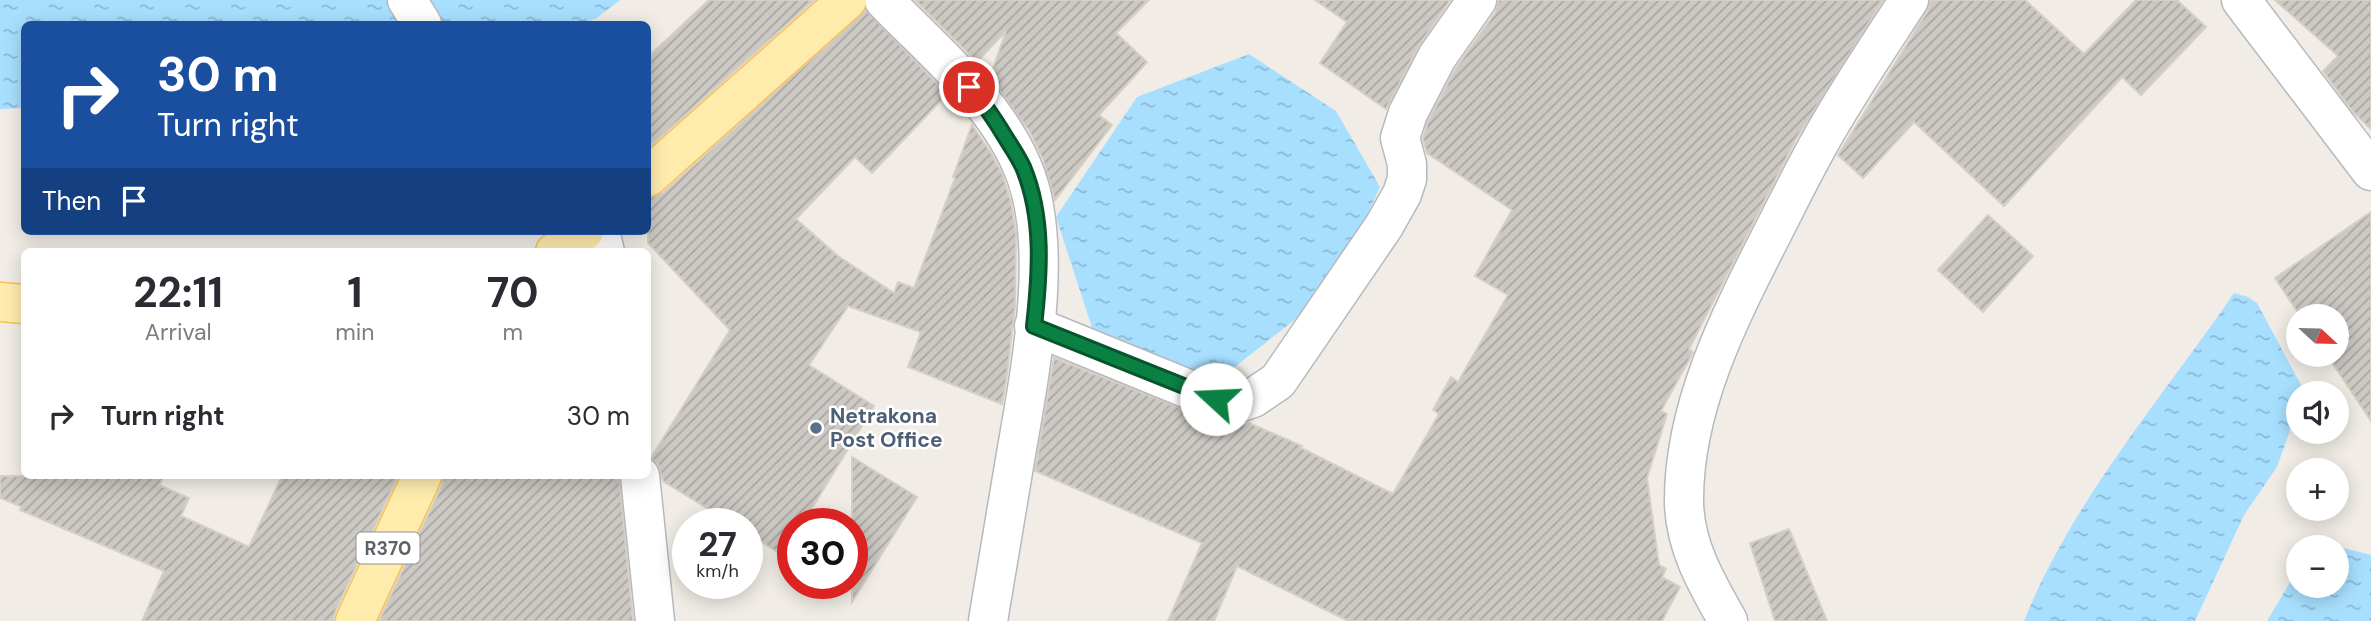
<!DOCTYPE html>
<meta charset="utf-8">
<style>
:root{--surface:#fff;--page:#f7f7f7;--text:#2b2b33;--muted:#7c7c81}
body{margin:0;font-family:"DM Sans",sans-serif;background:var(--page);color:var(--text);height:100vh;display:flex;flex-direction:column;font-size:26px;white-space:nowrap}
*{box-sizing:border-box;margin:0}
p{font-size:23px;color:var(--muted)}
.icon{flex:none;width:38px;height:38px;fill:none;stroke:currentColor;stroke-width:2;stroke-linecap:round;stroke-linejoin:round}
.map{position:relative;flex:1;overflow:hidden}
.sheet{position:absolute;left:21px;top:248px;width:630px;height:231px;display:flex;flex-direction:column;background:var(--surface);border-radius:10px;box-shadow:0 4px 18px #0003}
.sheet>*{flex:none}
.banner{position:absolute;left:21px;top:21px;width:630px;height:214px;border-radius:10px;box-shadow:0 4px 18px #0003;background:#1a4fa0;color:#fff;overflow:hidden}
.needle{width:46px;rotate:112deg}
.buttons{position:absolute;left:2286px;top:304px;display:grid;gap:14px}
.buttons a{display:grid;place-items:center;width:63px;height:63px;border-radius:50%;background:var(--surface);box-shadow:0 4px 18px #0003;font-size:35px}
.speed{position:absolute;left:672px;top:508px;display:flex;gap:14px;font-size:35px;font-weight:700;text-align:center}
.speed>*{display:grid;place-content:center;width:91px;height:91px;border-radius:50%;background:var(--surface);box-shadow:0 4px 18px #0003;line-height:1}
.speed small{font-size:18px;font-weight:400}
.speed .limit{border:10px solid #d22;background:#fff;color:#111}
.pin{position:absolute;display:grid;place-items:center;width:60px;height:60px;color:#fff;margin:-30px;border:4px solid #fff;border-radius:50%;box-shadow:0 2px 7px #0007}
.me{position:absolute;width:77px;margin:-38px;rotate:290deg;stroke-linejoin:round;filter:drop-shadow(0 0 5px #0008)}
.turn{display:flex;align-items:center;gap:24px;height:147px;padding:0 21px;font-size:32px}
.turn .icon{width:91px;height:91px;stroke-width:2.5}
.turn b{display:block;font-size:49px;line-height:60px}
.then{display:flex;align-items:center;height:66px;padding:0 21px;background:#0003;gap:14px;font-size:26px}
.eta{display:flex;justify-content:space-evenly;align-items:center;height:119px;text-align:center}
.eta b{font-size:42px;font-weight:700;line-height:49px}
ul{padding:0;list-style:none}
li{display:flex;align-items:center;gap:21px;height:98px;padding:0 21px}
li div{flex:1}
li b{display:block;font-size:26px}
li em{font-style:normal}
.map>svg:first-child{display:block}
</style>
<div class="map">
<svg width="2371" height="621" viewBox="0 0 2371 621">
<defs>
<pattern id="water-ripples" width="26" height="14" patternUnits="userSpaceOnUse" patternTransform="scale(1.75)"><rect width="26" height="14" fill="#a8dfff"/><path d="M2 4q2-2 4 0t4 0M15 11q2-2 4 0t4 0" fill="none" stroke="#8cb8d2"/></pattern>
<pattern id="building-hatch" width="6" height="6" patternUnits="userSpaceOnUse" patternTransform="scale(1.75)"><rect width="6" height="6" fill="#ccc8c3"/><path d="M-1 1l2-2M0 6l6-6M5 7l2-2" fill="none" stroke="#a9a6a2"/></pattern>
</defs>
<rect width="100%" height="100%" fill="#f1ede6"/>
<g fill="url(#water-ripples)">
<path d="M0 0H620L597 18 582 24H24V108L0 109Z"/>
<path d="M1249 54 1336 111 1380 187 1333 290 1218 380 1095 337 1056 217 1137 97Z"/>
<path d="M2234 293 2248 297 2257 303 2301 385 2300 394H2298V408L2277 467 2244 515 2195 621H2024C2073 499 2161 400 2234 293Z"/>
<path d="M2336 546 2371 555V621H2267L2298 569V586H2336V548H2333Z"/>
</g>
<g fill="url(#building-hatch)" stroke="#d6cfc4" stroke-width="2">
<path d="M709 0H814L648 148V57Z"/>
<path d="M915 0H1149L1116 33 1147 62 1099 115 1112 125 1055 200 1043 159 1030 132 990 77 1006 31 977 62Z"/>
<path d="M1315 0H1450L1418 47 1386 109 1320 63 1347 22Z"/>
<path d="M1499 0H1883L1796 139 1689 349 1693 352 1690 358 1661 411 1667 414 1647 478 1659 565 1666 569 1662 577 1680 587 1662 621H1348L1237 566 1214 621H1168L1202 543 1035 471 1054 358 1226 426H1239L1249 423 1302 446 1301 448 1393 494 1439 414 1433 410 1451 377 1458 382 1508 295 1475 276 1512 210 1427 153 1423 139 1428 121 1456 68 1495 13Z"/>
<path d="M1931 0H2025L2084 54 2136 0H2177L2206 27 2141 95 2122 77 2004 206 1914 122 1863 178 1838 155 1927 12Z"/>
<path d="M2275 0H2371V129L2353 112 2323 71 2338 56Z"/>
<path d="M866 10 947 94 872 173 855 157 796 219 838 256 894 293 898 282 914 288 955 178 953 177 972 125 991 153 1002 174 1011 202 1016 234 1015 307 1006 382 1002 404 908 367 921 332 848 306 809 365 874 406 803 523H793V540L784 556 747 533V523H731L663 481 658 464 651 458 730 330 648 243V198L663 193Z"/>
<path d="M2371 212V421L2327 355H2336V317H2301L2275 278Z"/>
<path d="M1988 215 2033 256 1983 312 1938 270Z"/>
<path d="M852 457 917 497 852 602Z"/>
<path d="M0 476H164L159 485 189 498 181 516 249 547 282 476H398L335 612 333 621H142L164 571 20 510 22 507 0 498Z"/>
<path d="M444 476H619L633 621H379L442 485Z"/>
<path d="M1789 529 1827 621H1775L1750 543Z"/>
</g>
<g fill="none" stroke-linecap="round" stroke-linejoin="round">
<defs>
<g id="minor">
<path d="M407 0 422 24"/>
<path d="M884 0C933 51 994 100 1022 166 1056 242 1030 373 1016 454 1007 510 997 565 988 621"/>
<path d="M2241 0 2371 171"/>
<path d="M600 231 605 252"/>
<path d="M1034 326 1198 393 1233 405 1253 398 1278 381 1384 226 1402 194 1407 179V164L1400 138 1408 113 1437 57 1477 0"/>
<path d="M640 476 655 621"/>
<path d="M1728 621C1707 584 1685 547 1684 503 1683 409 1728 320 1770 238 1790 199 1809 159 1832 121 1856 80 1883 40 1909 0"/>
</g>
<g id="major">
<path d="M648 177 847 0"/>
<path d="M555 252 584 231"/>
<path d="M0 302 24 304"/>
<path d="M355 621 422 476"/>
</g>
</defs>
<use href="#minor" stroke="#b6b9bd" stroke-width="41"/>
<use href="#major" stroke="#f9c057" stroke-width="41"/>
<use href="#minor" stroke="#fff" stroke-width="38"/>
<use href="#major" stroke="#ffecad" stroke-width="38"/>
</g>
<g fill="none" stroke-linecap="round" stroke-linejoin="round">
<defs>
<path id="route" d="M969 87C982 100 991 114 1001 130 1008 142 1017 154 1023 167 1044 217 1040 273 1034 326L1216 399"/>
</defs>
<use href="#route" stroke="#07532c" stroke-width="18"/>
<use href="#route" stroke="#0b8043" stroke-width="12"/>
</g>
<circle fill="#5c6f8a" stroke="#fff" stroke-width="2.5" cx="816" cy="428" r="7"/>
<g text-anchor="middle" dominant-baseline="central" stroke-width="5" stroke-linejoin="round" paint-order="stroke">
<rect fill="#fff" stroke="#8e9195" stroke-width="2" x="356.5" y="532.5" width="63" height="31" rx="5"/>
<g font-size="19" font-weight="bold" fill="#5d6267">
<text x="388" y="548">R370</text>
</g>
<g font-size="21" font-weight="bold" fill="#4e5e75" stroke="#fff" text-anchor="start">
<text x="830" y="416">Netrakona<tspan x="830" dy="24">Post Office</tspan></text>
</g>
</g>
</svg>
<div class="buttons">
<a><svg class="needle" viewBox="-14 -14 28 28"><path d="M0-13l5 13h-10z" fill="#e53935"/><path d="M0 13l5-13h-10z" fill="#7c7c81"/></svg></a>
<a><svg class="icon" aria-label="sound" viewBox="0 0 24 24"><path d="M4 9h4l5-4v14l-5-4H4zM17 9q2 3 0 6"/></svg></a>
<a>+</a>
<a>−</a>
</div>
<div class="speed"><div>27<small>km/h</small></div><div class="limit">30</div></div>
<div class="pin" style="left:969px;top:87px;background:#d93025"><svg class="icon" aria-label="arrive" viewBox="0 0 24 24"><path d="M6 21V4h12l-3 4 3 4H6"/></svg></div>
<svg class="me" style="left:1216px;top:399px" viewBox="-20 -20 40 40"><circle r="19" fill="#fff"/><path d="M0-13L10 11 0 6-10 11z" fill="#0b8043"/></svg>
<div class="banner">
<div class="turn"><svg class="icon" aria-label="right" viewBox="0 0 24 24"><path d="M7 20v-9h11M14 6l5 5-5 5"/></svg><div><b>30 m</b>Turn right</div></div>
<div class="then">Then<svg class="icon" aria-label="arrive" viewBox="0 0 24 24"><path d="M6 21V4h12l-3 4 3 4H6"/></svg></div>
</div>
<section class="sheet">
<div class="eta">
<div><b>22:11</b><p>Arrival</p></div>
<div><b>1</b><p>min</p></div>
<div><b>70</b><p>m</p></div>
</div>
<ul>
<li><svg class="icon" aria-label="right" viewBox="0 0 24 24"><path d="M7 20v-9h11M14 6l5 5-5 5"/></svg><div><b>Turn right</b></div><em>30 m</em></li>
</ul>
</section>
</div>
